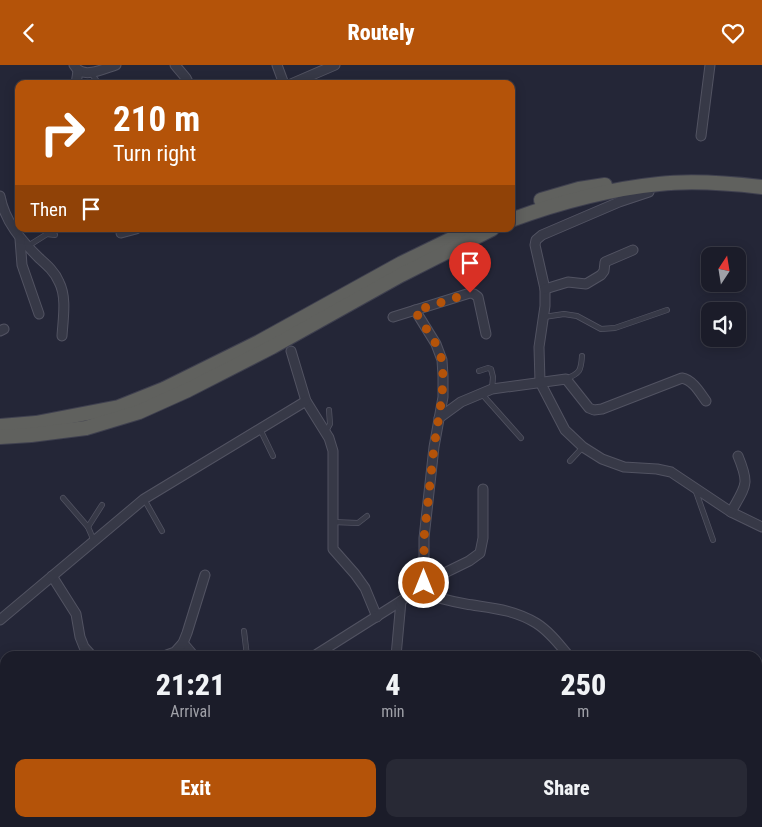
<!DOCTYPE html>
<style>
:root{--surface:#1b1c29;--page:#282935;--text:#f1f3f6;--muted:#a0a1a8;--line:#393a46;--accent:#b45309}
body{margin:0;font-family:"Roboto Condensed",sans-serif;background:var(--page);color:var(--text);height:100vh;display:flex;flex-direction:column;font-size:19px;white-space:nowrap}
*{box-sizing:border-box;margin:0}
p{font-size:16px;color:var(--muted)}
.icon{flex:none;width:28px;height:28px;fill:none;stroke:currentColor;stroke-width:2;stroke-linecap:round;stroke-linejoin:round}
.map{position:relative;flex:1;overflow:hidden}
.details{position:absolute;left:0px;top:586px;width:762px;height:176px;display:flex;flex-direction:column;background:var(--surface);border-radius:15px 15px 0 0;box-shadow:0 2px 12px #0003,0 0 0 1px var(--line)}
.details>*{flex:none}
.guide{position:absolute;left:15px;top:15px;width:500px;height:152px;border-radius:10px;box-shadow:0 2px 12px #0003,0 0 0 1px var(--line);background:#b45309;color:#fff;overflow:hidden}
.needle{width:32px;rotate:12deg}
.controls{position:absolute;left:701px;top:182px;display:grid;gap:10px}
.controls a{display:grid;place-items:center;width:45px;height:45px;border-radius:10px;background:var(--surface);box-shadow:0 2px 12px #0003,0 0 0 1px var(--line);font-size:25px}
.pin{position:absolute;display:grid;place-items:center;width:42px;height:42px;color:#fff;margin:-51px -21px;border-radius:50% 50% 50% 0;rotate:-45deg;box-shadow:0 0 5px #0007}
.pin .icon{rotate:45deg}
.me{position:absolute;width:55px;margin:-28px;rotate:0deg;stroke-linejoin:round;filter:drop-shadow(0 0 4px #0008)}
.turn{display:flex;align-items:center;gap:18px;height:105px;padding:0 15px;font-size:22px}
.turn .icon{width:65px;height:65px;stroke-width:2.5}
.turn b{display:block;font-size:35px;line-height:42px}
.then{display:flex;align-items:center;height:48px;padding:0 15px;background:#0003;gap:10px;font-size:19px}
.eta{display:flex;justify-content:space-evenly;align-items:center;height:85px;text-align:center}
.eta b{font-size:30px;font-weight:800;line-height:35px}
.action{display:flex;gap:10px;margin-top:auto;padding:10px 15px}
.action a{flex:1;height:58px;border-radius:10px;background:var(--accent);color:#fff;font-size:20px;font-weight:800;line-height:58px;text-align:center}
.action a+a{background:var(--page);color:var(--text)}
header{display:flex;justify-content:space-between;align-items:center;height:65px;padding:0 15px;background:var(--accent);color:#fff;font-size:22px;font-weight:800}
.map>svg:first-child{display:block}
</style>
<header><svg class="icon" aria-label="back" viewBox="0 0 24 24"><path d="M15 5l-7 7 7 7"/></svg>Routely<svg class="icon" aria-label="heart" viewBox="0 0 24 24"><path d="M12 20l-8-8c-3-5 5-10 8-4 3-6 11-1 8 4z"/></svg></header>
<div class="map">
<svg width="762" height="762" viewBox="0 0 762 762">
<rect width="100%" height="100%" fill="#242637"/>
<g fill="none" stroke-linecap="round" stroke-linejoin="round">
<defs>
<g id="service">
<path d="M91 8 99 19"/>
<path d="M28 181 47 169 55 170"/>
<path d="M544 252 564 249 577 251 601 264 615 263 667 245"/>
<path d="M479 306 488 303 491 304 493 312 492 324"/>
<path d="M566 314C580 308 581 306 582 291"/>
<path d="M481 328 521 373"/>
<path d="M260 364 273 391"/>
<path d="M325 368 330 359 329 345"/>
<path d="M570 396 583 382"/>
<path d="M695 424 713 475"/>
<path d="M63 433 88 462 94 476"/>
<path d="M144 434 162 466"/>
<path d="M333 457 358 458 367 451"/>
<path d="M88 462 102 440"/>
<path d="M244 566 247 591"/>
<path d="M567 758 583 762"/>
<path d="M499 762 500 758"/>
<path d="M556 762 558 758"/>
</g>
<g id="minor">
<path d="M74 0C82 15 103 4 116 0"/>
<path d="M175 0 186 13 189 19"/>
<path d="M277 0 284 19"/>
<path d="M76 19 78 6"/>
<path d="M291 19 335 0"/>
<path d="M701 71 710 0"/>
<path d="M649 127 619 137 542 170 536 175 535 180 545 224V241L539 282 540 317 565 365 583 382 602 394 624 402 657 404 671 407 731 447 762 462"/>
<path d="M0 131C5 157 21 175 39 193 47 200 55 207 59 217 67 232 63 254 62 271"/>
<path d="M121 168 136 164"/>
<path d="M20 174 22 200 39 249"/>
<path d="M545 224 568 217 586 219 601 210 604 206 605 197 633 185"/>
<path d="M415 245 436 279 442 295 443 311V332L434 382 424 473V518"/>
<path d="M393 252 470 228 474 229 478 232 486 269"/>
<path d="M0 266 4 264"/>
<path d="M291 286 306 336 329 373 333 386V484L355 509 365 523 377 552"/>
<path d="M439 353 461 337 492 324 566 314 589 343 594 345 602 344 682 313C693 315 700 328 706 336"/>
<path d="M731 447C746 420 750 420 738 391"/>
<path d="M52 511 76 549 80 572 84 582 92 591"/>
<path d="M413 525C431 531 448 536 466 539 490 543 513 544 536 558 549 566 559 579 568 590"/>
<path d="M0 555 144 434 306 336"/>
<path d="M183 578 194 591"/>
<path d="M127 591H164L175 587 183 578 187 568 205 510"/>
<path d="M314 591 401 536 424 518 469 496 480 488 483 473V424"/>
<path d="M396 591 401 536"/>
<path d="M0 617 5 647"/>
<path d="M0 719H5"/>
<path d="M169 758 174 762"/>
<path d="M279 758 281 762"/>
<path d="M381 762 382 758"/>
</g>
<g id="trunk">
<path d="M541 135 579 124 605 120"/>
<path d="M511 155C557 138 610 124 659 119 693 115 728 118 762 122"/>
<path d="M0 361 36 358 119 342 164 324 259 277 402 198 472 164"/>
<path d="M0 372 31 370 86 363 139 347 188 325 272 282 401 210 492 164"/>
</g>
</defs>
<use href="#service" stroke="#525362" stroke-width="6"/>
<use href="#minor" stroke="#525362" stroke-width="11"/>
<use href="#trunk" stroke="#3f404f" stroke-width="16"/>
<use href="#service" stroke="#373947" stroke-width="4.5"/>
<use href="#minor" stroke="#373947" stroke-width="9"/>
<use href="#trunk" stroke="#60615e" stroke-width="14"/>
</g>
<g fill="none" stroke-linecap="round" stroke-linejoin="round">
<path stroke="#b45309" stroke-width="9" stroke-dasharray="0 16.2" d="M424 518V473L434 382 442 332 443 311 442 295 436 279 415 246 470 228"/>
</g>
</svg>
<div class="controls">
<a><svg class="needle" viewBox="-14 -14 28 28"><path d="M0-13l5 13h-10z" fill="#e53935"/><path d="M0 13l5-13h-10z" fill="#a0a1a8"/></svg></a>
<a><svg class="icon" aria-label="sound" viewBox="0 0 24 24"><path d="M4 9h4l5-4v14l-5-4H4zM17 9q2 3 0 6"/></svg></a>
</div>
<div class="pin" style="left:470px;top:228px;background:#d93025"><svg class="icon" aria-label="arrive" viewBox="0 0 24 24"><path d="M6 21V4h12l-3 4 3 4H6"/></svg></div>
<svg class="me" style="left:424px;top:518px" viewBox="-20 -20 40 40"><circle r="17" fill="#b45309" stroke="#fff" stroke-width="3"/><path d="M0-11L8 9 0 5-8 9z" fill="#fff"/></svg>
<div class="guide">
<div class="turn"><svg class="icon" aria-label="right" viewBox="0 0 24 24"><path d="M7 20v-9h11M14 6l5 5-5 5"/></svg><div><b>210 m</b>Turn right</div></div>
<div class="then">Then<svg class="icon" aria-label="arrive" viewBox="0 0 24 24"><path d="M6 21V4h12l-3 4 3 4H6"/></svg></div>
</div>
<section class="details">
<div class="eta">
<div><b>21:21</b><p>Arrival</p></div>
<div><b>4</b><p>min</p></div>
<div><b>250</b><p>m</p></div>
</div>
<div class="action"><a>Exit</a><a>Share</a></div>
</section>
</div>
